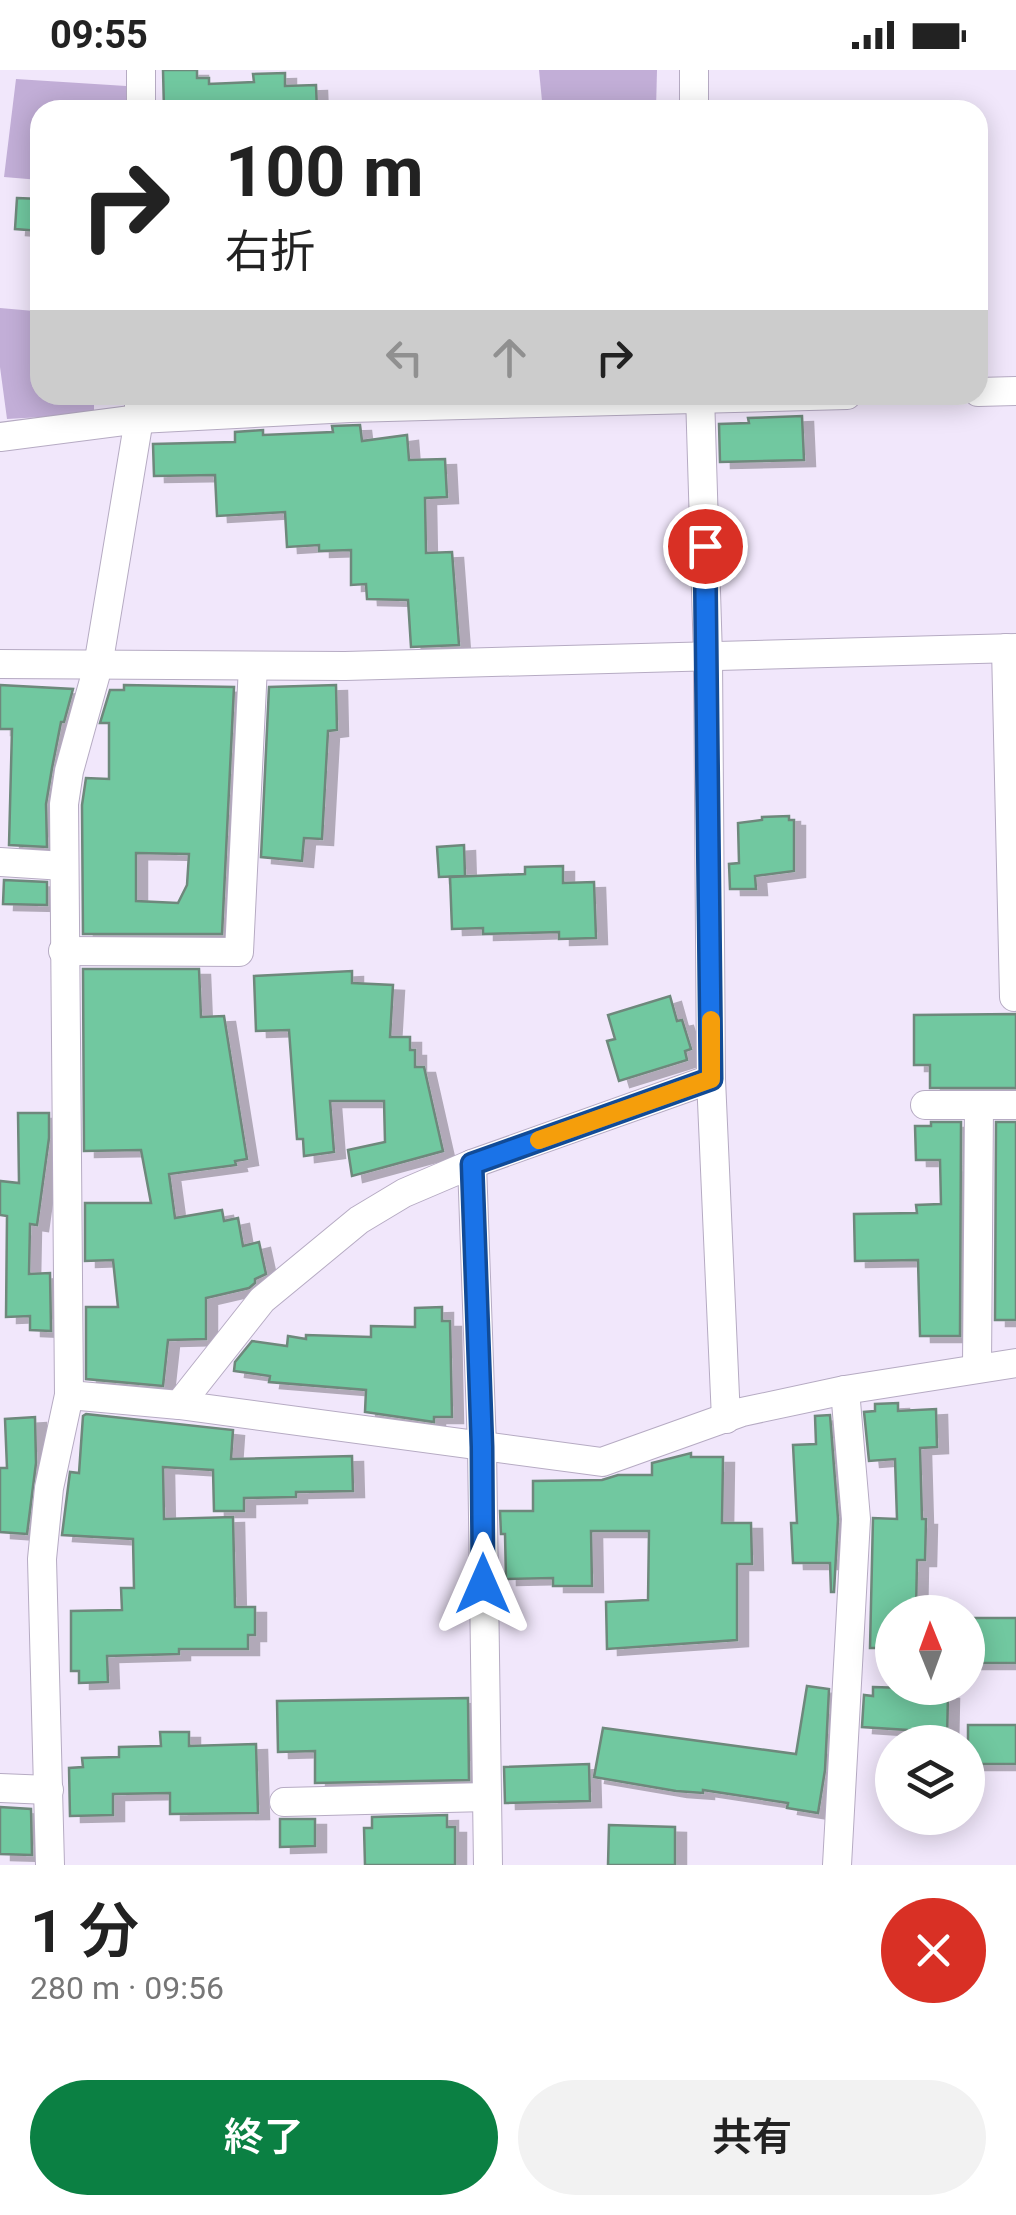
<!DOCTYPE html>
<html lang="ja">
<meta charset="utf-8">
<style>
:root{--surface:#fff;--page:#f2f2f2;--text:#222;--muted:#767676;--accent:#0b8043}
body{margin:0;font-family:Roboto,"Noto Sans JP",sans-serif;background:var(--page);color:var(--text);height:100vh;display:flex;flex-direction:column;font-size:38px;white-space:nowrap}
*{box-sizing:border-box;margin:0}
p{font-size:32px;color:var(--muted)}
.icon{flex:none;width:55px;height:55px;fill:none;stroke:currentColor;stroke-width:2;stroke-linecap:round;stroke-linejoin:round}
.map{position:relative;height:1795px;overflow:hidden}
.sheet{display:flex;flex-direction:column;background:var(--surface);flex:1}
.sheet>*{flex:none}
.top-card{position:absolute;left:30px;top:30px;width:958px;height:305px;border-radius:30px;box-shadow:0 5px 25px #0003;background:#fff;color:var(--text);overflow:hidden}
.needle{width:65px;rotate:359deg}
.controls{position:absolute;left:875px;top:1525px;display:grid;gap:20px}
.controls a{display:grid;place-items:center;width:110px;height:110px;border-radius:50%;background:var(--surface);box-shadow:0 5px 25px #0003;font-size:50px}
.pin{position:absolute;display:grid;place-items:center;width:85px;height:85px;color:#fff;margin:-42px;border:5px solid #fff;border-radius:50%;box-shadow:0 2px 10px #0007}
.me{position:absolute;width:110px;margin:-55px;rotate:0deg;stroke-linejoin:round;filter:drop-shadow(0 0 8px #0008)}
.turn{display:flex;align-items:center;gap:35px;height:210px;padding:0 30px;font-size:45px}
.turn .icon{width:130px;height:130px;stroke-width:2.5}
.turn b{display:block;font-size:70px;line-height:85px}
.lanes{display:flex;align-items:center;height:95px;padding:0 30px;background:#0003;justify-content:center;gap:50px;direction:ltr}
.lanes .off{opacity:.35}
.round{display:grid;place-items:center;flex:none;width:105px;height:105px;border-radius:52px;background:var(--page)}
.headline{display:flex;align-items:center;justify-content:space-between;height:170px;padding:0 30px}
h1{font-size:60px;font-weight:600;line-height:75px}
.action{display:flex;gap:20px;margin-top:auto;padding:20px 30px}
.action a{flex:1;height:115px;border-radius:60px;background:var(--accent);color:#fff;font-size:40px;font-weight:600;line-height:115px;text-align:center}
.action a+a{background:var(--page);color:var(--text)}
.status{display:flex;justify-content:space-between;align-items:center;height:70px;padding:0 50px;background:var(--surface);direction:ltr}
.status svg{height:28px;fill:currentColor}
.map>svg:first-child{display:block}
</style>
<div class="status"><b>09:55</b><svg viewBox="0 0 49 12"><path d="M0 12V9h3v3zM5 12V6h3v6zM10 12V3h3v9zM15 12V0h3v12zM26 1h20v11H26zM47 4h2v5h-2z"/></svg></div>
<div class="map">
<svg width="1016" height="1795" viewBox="0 0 1016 1795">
<defs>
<filter id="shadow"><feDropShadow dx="11" dy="6" stdDeviation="0" flood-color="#0004"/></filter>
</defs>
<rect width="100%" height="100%" fill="#f1e7fb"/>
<g fill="#c2aed7">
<path d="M539 0H657L656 40H605L542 31Z"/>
<path d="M16 9 126 16V40H40V110L4 107Z"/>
<path d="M0 238 34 241 40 244V325H94V344L7 349 0 297Z"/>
</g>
<g fill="#71c8a0" stroke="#6e887b" stroke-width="2.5" fill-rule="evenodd" filter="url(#shadow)">
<path d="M163 0H197V8H209V14L254 12 253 4 285 3V16L316 15 317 40H164Z"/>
<path d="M17 128 40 129V161L15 159Z"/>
<path d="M802 346 804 390 720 392 719 354 749 353 748 348Z"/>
<path d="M360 355 362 371 407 365 409 390 445 389 447 427 425 428 426 483 452 482 459 575 411 577 408 530 367 529 366 514 351 515V480L319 481V475L287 477 285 442 217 446 215 405 154 406 153 374 235 372V362L263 360V365L333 362 332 356Z"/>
<path d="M0 615 73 619 64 652H61L52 698 46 734 47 777 9 775 12 659H0Z"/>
<path d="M124 615 234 617 222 864H83L82 735 86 708 109 709V653H100L110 620H124ZM136 783 189 784 187 815 178 833 136 831Z"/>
<path d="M336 615 337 660 328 661 322 769 304 768 302 791 261 787 269 617Z"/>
<path d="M789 746V750H794V801L755 806 756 819H730L729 794 739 793 738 753 762 750V747Z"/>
<path d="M464 775 465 806 439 807 437 777Z"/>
<path d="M563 796V813L594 812 596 868 559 869V862L483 864V858L452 859 450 807 525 804V797Z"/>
<path d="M4 810 47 812V835L3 834Z"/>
<path d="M83 899H199L201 947 224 946 247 1089 235 1091 236 1095 169 1104 175 1148 222 1140 224 1151 238 1148 243 1176 259 1172 266 1204 255 1209V1213L249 1218 206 1228V1269L168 1270 163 1316 86 1309V1237H118L113 1190 85 1191V1133H151L141 1080 84 1081Z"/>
<path d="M352 901V913L393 915 390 967H410V980H415V997H424L443 1081 352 1106 348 1080 385 1072 384 1031H330L334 1082 304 1086 303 1069H297L289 960 256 961 254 906Z"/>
<path d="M670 926 677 951 682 950 691 979 685 981 687 990 619 1011 607 971 615 969 608 945Z"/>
<path d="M1016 944V1018H930V995H914V945Z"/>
<path d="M18 1043H49V1068L37 1155 30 1154 29 1204 50 1203 51 1261 30 1260V1246L6 1247 7 1146 0 1145V1111L19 1113Z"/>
<path d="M931 1052H961L960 1266H920L918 1190 855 1191 854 1144 917 1143 916 1135 941 1134 940 1090H916L915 1056H931Z"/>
<path d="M996 1052H1016V1250H995Z"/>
<path d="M442 1237V1251H450L452 1347H434V1352L365 1342 366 1320 269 1312 270 1306 234 1301 235 1292 252 1271 287 1276 288 1266 306 1269V1265L371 1267V1256L415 1257V1238Z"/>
<path d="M898 1333V1341L936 1339 937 1377 920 1378 922 1449H926L925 1490H917L916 1542H892V1578H870L873 1448 897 1449 895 1389 869 1391 864 1342 875 1341V1334Z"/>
<path d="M86 1344 233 1360 231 1389 352 1386 353 1421 296 1422V1427L244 1428V1441H214L213 1400 163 1397 164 1449 233 1447 235 1537H255V1565H248V1579H179V1584L107 1586 108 1612 79 1613V1601H71V1541L122 1540 121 1518H134L133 1469 62 1465 70 1402 79 1403 83 1346Z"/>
<path d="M830 1345 838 1449 834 1522H831L830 1493H793L791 1453H797L793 1375 816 1374 815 1346Z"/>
<path d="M35 1347 36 1393 27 1464 0 1462V1398H7L5 1349Z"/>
<path d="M691 1383V1387H723L722 1453H751L752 1494H737V1570L607 1579 606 1532 648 1530 649 1461H591L592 1516H553V1508L506 1509 505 1464H501L500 1441H533V1411L602 1410 618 1405H652V1393Z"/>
<rect x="968" y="1548" width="48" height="45"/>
<path d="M807 1616 829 1619 825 1700 818 1743 787 1738 788 1733 703 1720V1723L676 1721 594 1707 603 1658 796 1684Z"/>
<path d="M873 1617 905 1618V1622L948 1623 947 1672H907V1660L862 1657 864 1625 873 1626Z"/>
<path d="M468 1628 469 1710 315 1713V1681L278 1682 277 1631Z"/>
<rect x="968" y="1655" width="48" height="39"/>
<path d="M160 1662H189V1676L256 1674 258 1743 170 1744V1723L113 1724V1745L70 1746 69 1698 83 1697 82 1688 119 1687V1677L161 1676Z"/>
<path d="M589 1694 590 1731 505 1733 504 1697Z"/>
<path d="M0 1737 31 1739 32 1785 0 1784Z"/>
<path d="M447 1745V1757H455V1795H365L364 1758H372V1747Z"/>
<path d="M280 1749H315V1776L280 1777Z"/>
<path d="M609 1755 675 1757V1795H608Z"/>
</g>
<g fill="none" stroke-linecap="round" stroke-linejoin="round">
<defs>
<g id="street">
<path d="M141 40V0"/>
<path d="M694 40V0"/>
<path d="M978 322 1016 321"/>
<path d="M700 325 708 587 711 1009 726 1349"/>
<path d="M0 367 139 349 350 338 847 325"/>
<path d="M1006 578 1014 927"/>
<path d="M0 594 345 596 1016 578"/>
<path d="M0 792 64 796"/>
<path d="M63 881 239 882 253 596"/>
<path d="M925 1035H1016"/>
<path d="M472 1094 482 1377 488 1795"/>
<path d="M977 1297 979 1035"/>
<path d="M69 1325 179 1335 602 1392 742 1342 845 1320 1016 1293"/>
<path d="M179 1335 262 1230 359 1150 404 1123 472 1094 711 1009"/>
<path d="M0 1718 49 1720"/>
<path d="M284 1732 487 1727"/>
<path d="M50 1795 42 1489 49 1418 69 1325 64 734 69 701 98 596 139 349V325"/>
<path d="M837 1795 856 1449 845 1320"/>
</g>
</defs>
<use href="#street" stroke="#b6abc3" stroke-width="30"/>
<use href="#street" stroke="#fff" stroke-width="28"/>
</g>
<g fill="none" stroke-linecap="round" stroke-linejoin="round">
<defs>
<path id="route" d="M483 1514 482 1377 472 1094 711 1009 705 476"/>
</defs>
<use href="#route" stroke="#114b97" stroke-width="25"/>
<use href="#route" stroke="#1a73e8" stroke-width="18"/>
<path stroke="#f59e0b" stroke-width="18" d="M539 1070 711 1009V950"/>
</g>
</svg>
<div class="controls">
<a><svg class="needle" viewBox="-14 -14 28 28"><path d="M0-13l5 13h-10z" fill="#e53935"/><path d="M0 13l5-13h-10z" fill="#767676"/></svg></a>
<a><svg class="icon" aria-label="layers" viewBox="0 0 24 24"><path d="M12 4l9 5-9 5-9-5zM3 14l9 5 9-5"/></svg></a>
</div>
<div class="pin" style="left:705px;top:476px;background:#d93025"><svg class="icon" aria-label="arrive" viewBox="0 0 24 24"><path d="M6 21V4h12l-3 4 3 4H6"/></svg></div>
<svg class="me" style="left:483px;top:1514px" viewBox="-20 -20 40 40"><path d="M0-17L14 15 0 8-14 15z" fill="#1a73e8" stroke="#fff" stroke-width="4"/></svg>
<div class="top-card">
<div class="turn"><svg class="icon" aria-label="right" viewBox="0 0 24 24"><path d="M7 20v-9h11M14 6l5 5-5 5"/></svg><div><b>100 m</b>右折</div></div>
<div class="lanes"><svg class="icon off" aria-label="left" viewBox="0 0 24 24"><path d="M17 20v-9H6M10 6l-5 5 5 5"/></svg><svg class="icon off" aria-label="ahead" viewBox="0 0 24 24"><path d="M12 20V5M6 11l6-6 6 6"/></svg><svg class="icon" aria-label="right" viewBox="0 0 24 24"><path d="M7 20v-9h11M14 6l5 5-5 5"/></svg></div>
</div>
</div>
<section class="sheet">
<div class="headline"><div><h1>1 分</h1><p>280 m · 09:56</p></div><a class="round" style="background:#d93025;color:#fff"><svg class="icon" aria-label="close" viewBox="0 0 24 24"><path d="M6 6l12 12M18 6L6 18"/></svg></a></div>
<div class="action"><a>終了</a><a>共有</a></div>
</section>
